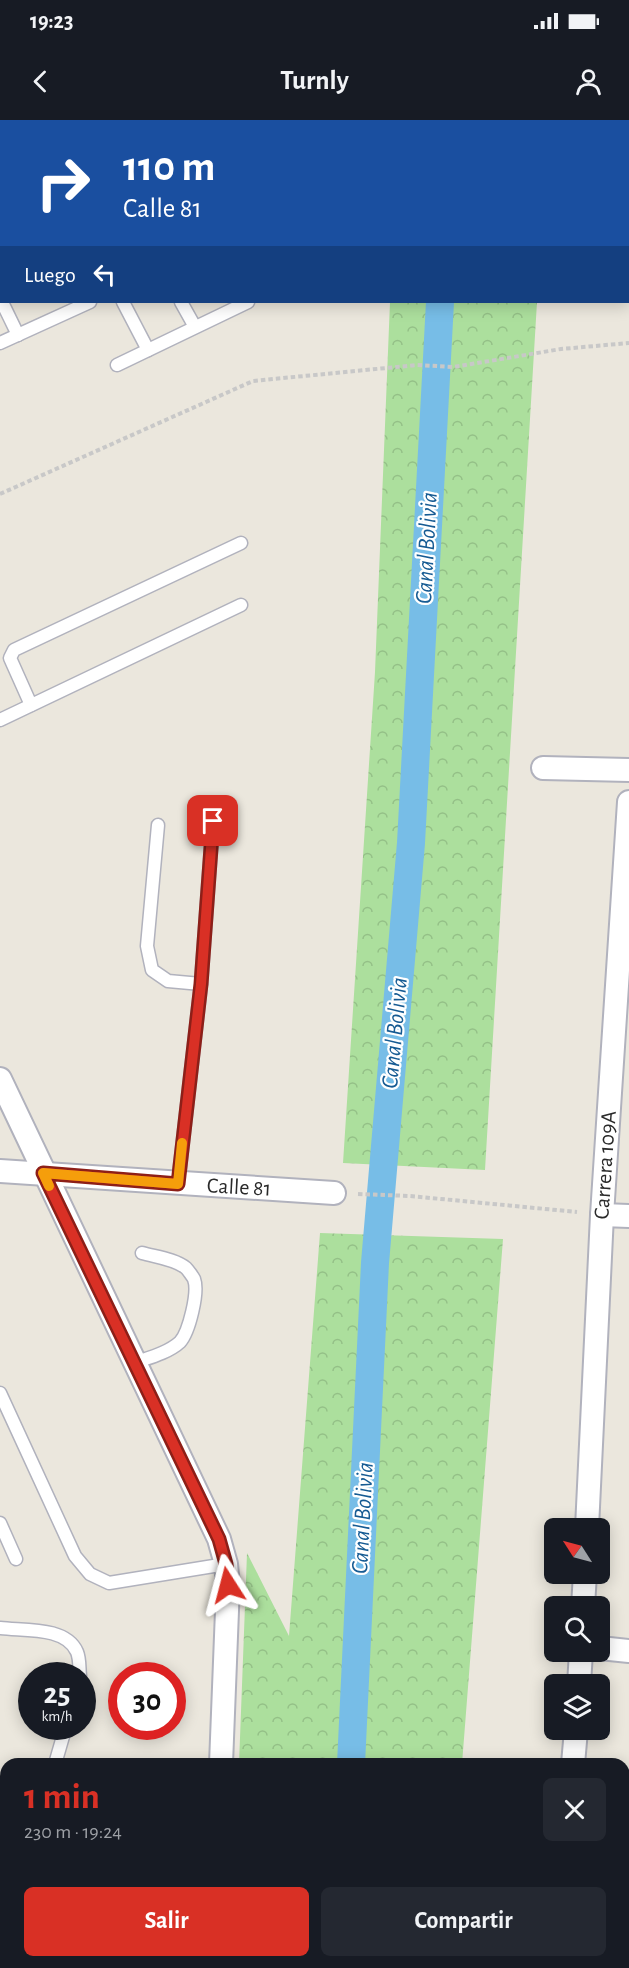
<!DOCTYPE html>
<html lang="es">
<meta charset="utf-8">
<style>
:root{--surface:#171b24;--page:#242831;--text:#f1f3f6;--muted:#9ea1a6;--accent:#d93025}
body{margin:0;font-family:"Alegreya Sans",sans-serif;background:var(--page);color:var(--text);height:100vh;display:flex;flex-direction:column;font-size:22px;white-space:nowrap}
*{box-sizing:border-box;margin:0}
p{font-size:20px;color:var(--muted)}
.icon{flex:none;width:33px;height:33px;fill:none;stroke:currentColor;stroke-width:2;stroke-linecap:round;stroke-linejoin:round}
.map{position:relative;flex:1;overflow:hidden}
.sheet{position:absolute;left:0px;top:1638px;width:630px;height:210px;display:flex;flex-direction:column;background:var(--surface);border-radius:18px 18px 0 0;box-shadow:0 3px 15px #0003}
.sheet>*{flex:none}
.hud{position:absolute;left:0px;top:0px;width:630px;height:183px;box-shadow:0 3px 15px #0003;background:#1a4fa0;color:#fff;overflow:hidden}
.needle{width:39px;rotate:306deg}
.fabs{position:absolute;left:544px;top:1398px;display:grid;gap:12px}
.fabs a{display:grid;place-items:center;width:66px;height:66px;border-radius:9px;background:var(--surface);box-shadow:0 3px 15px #0003;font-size:30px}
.speed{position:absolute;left:18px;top:1542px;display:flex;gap:12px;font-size:30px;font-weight:700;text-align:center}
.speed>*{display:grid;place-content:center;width:78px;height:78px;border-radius:50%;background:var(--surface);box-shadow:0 3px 15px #0003;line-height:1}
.speed small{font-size:15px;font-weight:400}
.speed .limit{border:9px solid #d22;background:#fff;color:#111}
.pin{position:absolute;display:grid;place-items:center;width:51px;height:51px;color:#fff;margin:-26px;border-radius:12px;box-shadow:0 3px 9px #0006}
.me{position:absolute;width:66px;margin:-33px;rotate:351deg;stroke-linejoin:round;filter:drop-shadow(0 0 4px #0008)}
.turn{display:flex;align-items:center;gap:21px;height:126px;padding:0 24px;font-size:27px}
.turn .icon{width:78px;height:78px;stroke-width:2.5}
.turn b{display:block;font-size:42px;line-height:51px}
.then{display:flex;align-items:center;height:57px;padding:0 24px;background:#0003;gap:12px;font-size:22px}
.round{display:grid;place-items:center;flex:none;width:63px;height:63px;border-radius:9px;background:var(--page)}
.headline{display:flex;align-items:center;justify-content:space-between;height:102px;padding:0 24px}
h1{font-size:36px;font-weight:600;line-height:45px;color:var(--accent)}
.action{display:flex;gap:12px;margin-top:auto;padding:12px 24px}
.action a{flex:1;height:69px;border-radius:9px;background:var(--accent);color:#fff;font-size:24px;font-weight:600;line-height:69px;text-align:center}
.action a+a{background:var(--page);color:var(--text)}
.status{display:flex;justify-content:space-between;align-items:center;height:42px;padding:0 30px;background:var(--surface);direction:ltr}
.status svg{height:16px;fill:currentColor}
header{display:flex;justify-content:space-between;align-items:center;height:78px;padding:0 24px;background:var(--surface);font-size:27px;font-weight:600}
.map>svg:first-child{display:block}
</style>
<div class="status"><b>19:23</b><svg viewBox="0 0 49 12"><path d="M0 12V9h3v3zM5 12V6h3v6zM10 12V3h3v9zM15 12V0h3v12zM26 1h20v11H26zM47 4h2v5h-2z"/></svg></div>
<header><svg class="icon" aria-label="back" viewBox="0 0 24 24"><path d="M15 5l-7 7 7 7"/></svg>Turnly<svg class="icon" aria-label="person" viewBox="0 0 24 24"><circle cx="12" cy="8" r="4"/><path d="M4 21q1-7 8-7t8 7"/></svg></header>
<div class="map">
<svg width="629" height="1848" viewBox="0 0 629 1848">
<defs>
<pattern id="park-crowns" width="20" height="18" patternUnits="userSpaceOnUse" patternTransform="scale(1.5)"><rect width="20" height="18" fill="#acdf9d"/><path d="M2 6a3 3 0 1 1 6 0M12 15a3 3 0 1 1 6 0" fill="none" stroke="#94c087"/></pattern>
</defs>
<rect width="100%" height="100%" fill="#ebe7dd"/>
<g fill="url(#park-crowns)">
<path d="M394 0H556L394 1Z"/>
<path d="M390 182H537L485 1050 343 1043 375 552Z"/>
<path d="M320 1113 503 1119 462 1644H239L247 1433 289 1516Z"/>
</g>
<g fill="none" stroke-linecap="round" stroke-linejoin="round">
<g stroke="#77bde7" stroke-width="28">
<path d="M451 2V0"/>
<path d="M351 1644 375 1143 411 723 440 182"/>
</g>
<defs>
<g id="service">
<path d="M2 182 18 215"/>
<path d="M123 182 148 230"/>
<path d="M181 182 195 207"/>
<path d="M0 223 90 182"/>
<path d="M117 245 248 182"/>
<path d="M31 585 10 538 14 530 241 423"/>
<path d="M0 600 241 485"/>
<path d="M158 705 147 826 152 850 168 861 201 864"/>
<path d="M178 1064 201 864 213 701"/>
<path d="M134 1243C148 1238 168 1233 180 1222 189 1212 199 1172 194 1159 193 1157 188 1150 186 1148 175 1139 156 1137 142 1133"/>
<path d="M0 1273 75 1436 90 1454 109 1463 226 1444"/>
<path d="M0 1403 16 1439"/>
<path d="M0 1508C23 1511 66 1506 77 1532 80 1539 79 1548 80 1556"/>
<path d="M55 1644 66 1606"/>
<path d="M0 1704 6 1700"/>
</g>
<g id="minor">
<path d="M112 2 115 0"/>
<path d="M0 49 2 48"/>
<path d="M543 648 629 650"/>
<path d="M0 959 219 1419 226 1444 228 1465 221 1644"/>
<path d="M0 1051 334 1073"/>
<path d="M602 1095 629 1096"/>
<path d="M587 1408 602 1095 629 682"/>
<path d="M583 1486 585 1454"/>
<path d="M600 1528 629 1531"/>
<path d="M579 1564 581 1532"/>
<path d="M573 1644 576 1610"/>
<path d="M238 1842 242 1848"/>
<path d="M577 1842 580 1848"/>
<path d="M540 1848 543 1842"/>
</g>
</defs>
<use href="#service" stroke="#b1b2bd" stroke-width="15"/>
<use href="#minor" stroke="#b1b2bd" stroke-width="26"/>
<g stroke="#c8c8c8" stroke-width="4" stroke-dasharray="4.5 3" stroke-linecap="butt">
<path d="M0 374 253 261 417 245 454 247 561 229 629 223"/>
<path d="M358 1074 410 1076 577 1092"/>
<path d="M390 1842 392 1848"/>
<path d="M436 1842 438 1848"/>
<path d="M196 1848 205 1844 215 1845"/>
</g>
<use href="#service" stroke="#fff" stroke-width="12"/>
<use href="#minor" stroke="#fff" stroke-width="22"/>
</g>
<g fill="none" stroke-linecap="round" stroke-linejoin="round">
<defs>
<path id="route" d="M213 701 201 864 178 1064 43 1053 219 1419 226 1444 228 1465"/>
</defs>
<use href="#route" stroke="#8d1f18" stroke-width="15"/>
<use href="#route" stroke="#d93025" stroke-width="10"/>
<path stroke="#f59e0b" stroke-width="10" d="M49 1066 43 1053 178 1064 182 1023"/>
</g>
<g text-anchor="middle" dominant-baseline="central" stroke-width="4.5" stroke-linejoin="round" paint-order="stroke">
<g font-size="22" fill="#2a2a2a" stroke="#fff">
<text transform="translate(605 1045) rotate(-86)">Carrera 109A</text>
<text transform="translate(239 1067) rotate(3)">Calle 81</text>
</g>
<g font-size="24" font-style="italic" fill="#165b93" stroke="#fff">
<text transform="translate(427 428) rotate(-87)">Canal Bolivia</text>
<text transform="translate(395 913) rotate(-85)">Canal Bolivia</text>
<text transform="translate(363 1398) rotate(-87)">Canal Bolivia</text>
</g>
</g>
</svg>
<div class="fabs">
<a><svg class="needle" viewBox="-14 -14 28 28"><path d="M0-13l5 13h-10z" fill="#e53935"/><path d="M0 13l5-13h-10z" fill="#9ea1a6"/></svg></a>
<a><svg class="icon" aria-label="search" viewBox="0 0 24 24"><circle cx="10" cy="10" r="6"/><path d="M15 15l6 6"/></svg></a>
<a><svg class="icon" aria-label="layers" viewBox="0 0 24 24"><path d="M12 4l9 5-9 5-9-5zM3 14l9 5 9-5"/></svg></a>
</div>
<div class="speed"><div>25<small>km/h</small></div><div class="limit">30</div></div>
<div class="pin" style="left:213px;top:701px;background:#d93025"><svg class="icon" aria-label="arrive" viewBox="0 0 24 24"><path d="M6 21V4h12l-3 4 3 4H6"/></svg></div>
<svg class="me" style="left:228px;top:1465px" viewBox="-20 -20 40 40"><path d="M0-17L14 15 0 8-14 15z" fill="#d93025" stroke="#fff" stroke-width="4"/></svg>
<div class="hud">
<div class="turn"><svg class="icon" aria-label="right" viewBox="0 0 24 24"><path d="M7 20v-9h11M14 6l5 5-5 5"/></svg><div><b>110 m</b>Calle 81</div></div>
<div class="then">Luego<svg class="icon" aria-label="left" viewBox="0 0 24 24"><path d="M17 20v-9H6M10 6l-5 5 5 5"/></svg></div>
</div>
<section class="sheet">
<div class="headline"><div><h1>1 min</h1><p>230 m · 19:24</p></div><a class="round"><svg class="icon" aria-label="close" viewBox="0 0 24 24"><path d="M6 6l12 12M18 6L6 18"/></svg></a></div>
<div class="action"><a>Salir</a><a>Compartir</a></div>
</section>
</div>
